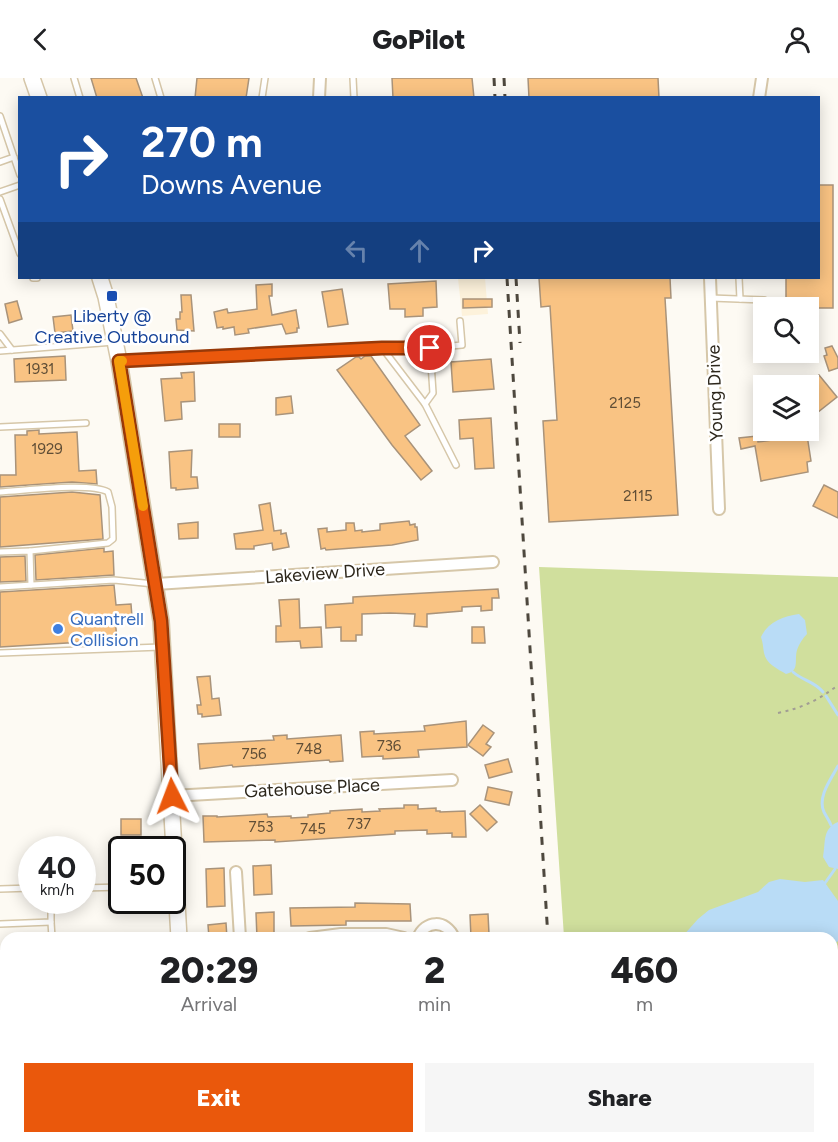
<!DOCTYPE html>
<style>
:root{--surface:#fff;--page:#f6f6f6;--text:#202124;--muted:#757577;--accent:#ea580c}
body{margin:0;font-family:Figtree,sans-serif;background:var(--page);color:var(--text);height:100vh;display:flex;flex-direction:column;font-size:22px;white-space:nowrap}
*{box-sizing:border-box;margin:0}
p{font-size:20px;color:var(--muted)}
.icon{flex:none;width:33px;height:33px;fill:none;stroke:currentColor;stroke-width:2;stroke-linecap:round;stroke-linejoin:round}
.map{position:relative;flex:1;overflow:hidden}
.panel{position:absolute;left:0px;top:854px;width:838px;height:212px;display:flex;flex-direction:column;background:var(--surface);border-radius:18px 18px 0 0;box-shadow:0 3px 15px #0003}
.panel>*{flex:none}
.guide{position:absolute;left:18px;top:18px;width:802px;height:183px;border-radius:0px;box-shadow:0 3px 15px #0003;background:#1a4fa0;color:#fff;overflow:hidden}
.tools{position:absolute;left:753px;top:219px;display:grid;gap:12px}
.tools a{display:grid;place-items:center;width:66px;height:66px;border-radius:0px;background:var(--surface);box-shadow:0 3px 15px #0003;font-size:30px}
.speed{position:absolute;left:18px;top:758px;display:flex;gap:12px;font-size:30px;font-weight:700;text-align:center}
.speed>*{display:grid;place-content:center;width:78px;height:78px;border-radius:50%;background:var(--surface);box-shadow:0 3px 15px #0003;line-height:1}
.speed small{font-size:15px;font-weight:400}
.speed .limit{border:3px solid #111;border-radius:9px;background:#fff;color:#111}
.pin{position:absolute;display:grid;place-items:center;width:51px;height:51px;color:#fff;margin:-26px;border:3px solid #fff;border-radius:50%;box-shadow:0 2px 6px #0007}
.me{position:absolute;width:66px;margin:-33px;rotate:357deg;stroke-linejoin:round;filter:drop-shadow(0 0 4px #0008)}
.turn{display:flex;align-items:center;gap:21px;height:126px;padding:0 24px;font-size:27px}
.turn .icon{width:78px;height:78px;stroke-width:2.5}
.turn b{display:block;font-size:42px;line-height:51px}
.lanes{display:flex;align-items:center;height:57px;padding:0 24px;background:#0003;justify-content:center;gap:30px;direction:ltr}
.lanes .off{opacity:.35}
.eta{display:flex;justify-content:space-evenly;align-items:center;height:102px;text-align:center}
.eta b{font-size:36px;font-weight:800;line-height:42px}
.cta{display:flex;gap:12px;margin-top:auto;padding:12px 24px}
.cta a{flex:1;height:69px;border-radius:0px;background:var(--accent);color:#fff;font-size:24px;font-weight:800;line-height:69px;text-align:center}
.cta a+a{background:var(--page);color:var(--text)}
header{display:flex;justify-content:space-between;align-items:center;height:78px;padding:0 24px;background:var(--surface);font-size:27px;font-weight:800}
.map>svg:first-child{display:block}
</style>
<header><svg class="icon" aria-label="back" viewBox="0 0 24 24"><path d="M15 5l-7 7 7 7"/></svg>GoPilot<svg class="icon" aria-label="person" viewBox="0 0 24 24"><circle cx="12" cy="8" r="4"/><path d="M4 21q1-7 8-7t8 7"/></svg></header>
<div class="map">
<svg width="838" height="1064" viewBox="0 0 838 1064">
<rect width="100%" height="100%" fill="#fdfaf3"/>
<path fill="#fdf2db" d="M458 200H485L488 236 462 238Z"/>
<path fill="#d0df9d" d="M539 489 838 499V1064H578L577 1059H832V860L564 859Z"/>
<g fill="#b9dcf6">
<path d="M799 536 805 542 807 556C803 560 799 566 797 572 794 583 800 593 786 596 778 591 766 586 764 575 763 569 763 565 761 559 768 544 783 538 799 536Z"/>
<path d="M838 744V791L829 789 823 779C826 763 822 751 838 744Z"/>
<path d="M780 801 805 804 823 802 838 823V863L833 867 832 860 682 859 698 841 709 832 758 814 769 804Z"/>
</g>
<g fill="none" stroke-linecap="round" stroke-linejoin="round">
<g stroke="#b9dcf6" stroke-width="3">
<path d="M793 594C803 603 814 603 823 614"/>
<path d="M826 618 838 637"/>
<path d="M831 747C829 742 826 738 824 734 817 719 831 701 838 688"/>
<path d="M825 805 835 791"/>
</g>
</g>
<g fill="#f9c383" stroke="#a9937a" stroke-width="1.5">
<path d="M91 0H136L143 20H97Z"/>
<path d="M197 0H249L246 20H195Z"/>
<path d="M392 0H472L474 20H393Z"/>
<path d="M528 0H658L659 20H529Z"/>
<path d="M819 107H833V230H786V200H819Z"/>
<path d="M539 200H670L671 220H665L678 437 549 444 543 343 557 342 550 228 541 229Z"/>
<path d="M436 203 437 229 423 230V238L405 239V231H390L388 206Z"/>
<path d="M272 206V218H269L272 237 296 232 299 250H297V254L286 256 282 246 248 251 249 255 235 257 234 249 223 251V249L217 250 214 234 227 231 228 235 257 231 256 207Z"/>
<path d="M342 211 348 246 328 249 322 214Z"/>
<path d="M181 217H191L194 253 177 252 176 241H180V234H182Z"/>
<path d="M463 221H492V229L463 230Z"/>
<path d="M17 223 22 241 9 245 5 226Z"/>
<path d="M71 237 73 253 55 255 53 239Z"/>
<path d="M832 268 838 280V290L829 293 824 278 827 277 825 270Z"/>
<path d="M65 278 66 302 15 304 14 281Z"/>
<path d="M365 278H371L420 347 405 358 432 393 421 402 392 367 337 292 356 279H359L361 281Z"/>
<path d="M491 281 494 311 453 314 451 284Z"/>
<path d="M194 294 195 323 181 324 182 341 165 343 161 301 182 300 181 295Z"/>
<path d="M819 297 837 319 808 342V305Z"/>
<path d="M291 318 293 335 276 337V320Z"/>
<path d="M491 340 494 390 475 391 473 360 460 361 459 342Z"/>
<rect x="219" y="346" width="21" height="13"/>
<path d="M39 352V356L77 354 79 393 96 392 97 406 72 404 0 409V397H16L15 357H27V353Z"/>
<path d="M807 357 811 383 807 384 808 394 761 403 755 368 741 371 739 360 757 358 758 364Z"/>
<path d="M192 372 191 399H197L198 410 176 412V410H171L169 374Z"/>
<path d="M824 407 838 414V440L813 428Z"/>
<path d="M72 414 100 417 103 461 0 469V419Z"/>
<path d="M270 425 274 453 281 452V456L286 455 289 469 273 472 272 465 254 468V471H236L234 456 263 452 259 427Z"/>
<path d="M409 443 410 447 415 446V449H417L418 462 392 467 326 472 325 470 321 471 318 451 327 450V454L346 452V445H354L355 453 362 452V454L380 452V446Z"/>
<path d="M198 444V460L179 461 178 446Z"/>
<path d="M104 470V474L113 473 114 497 36 502 35 477Z"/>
<path d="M25 478 26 503 0 504V479Z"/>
<path d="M114 507 116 527 131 526 132 539 115 540 117 562 0 569V514Z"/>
<path d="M498 511 499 520H492V532L481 533V528L462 529V533L427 536V549L414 548 415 536 390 535 362 536V557H356V563H341V549L326 550 325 527 353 525V519Z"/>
<path d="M299 521 300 550 321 549 322 569 301 570 300 563 276 564V548H281L279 522Z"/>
<path d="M472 549H484L485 565H472Z"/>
<path d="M210 598 212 621 219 620 221 637 202 639V636H198L197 627H201L197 599Z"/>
<path d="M466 643 467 669 418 672 419 679 383 681V678L362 679 360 654 374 653V656L425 653 424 648Z"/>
<path d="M483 647 494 655 486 666 491 669 483 678 468 667Z"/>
<path d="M287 657V661L341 657 343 683 330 684 329 682 233 689 232 687 200 691 198 666 274 662 273 658Z"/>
<path d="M508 681 512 694 489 700 485 687Z"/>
<path d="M488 709 512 714 509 727 485 722Z"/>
<path d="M404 727H418V731L436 730V733H440V734L465 733 466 759H452V755L427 756V752L395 753V756L275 764V762L204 764 203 738H217V739L267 736 268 739 291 738V740L308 739V737L330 735V733L362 731V734L380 733 379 731 404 730Z"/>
<path d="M480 727 497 744 487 753 470 736Z"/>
<rect x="121" y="741" width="20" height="16"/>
<path d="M271 787 272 816 254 817 253 788Z"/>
<path d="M224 790 225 828 207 829 206 791Z"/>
<path d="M355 825 410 826 411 843H346V847L291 848 290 830 355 829Z"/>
<path d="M274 834V860H257L256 835Z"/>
<path d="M488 836 489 856H487V860H471L470 837Z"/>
<path d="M226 845 227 860H209L208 847Z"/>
</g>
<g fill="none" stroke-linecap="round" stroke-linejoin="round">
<defs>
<g id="lane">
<path d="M74 0 80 20"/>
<path d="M155 0 161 20"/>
<path d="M353 0 354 20"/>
<path d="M262 20 265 0"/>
<path d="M0 38 20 97"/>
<path d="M0 84 14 79"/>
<path d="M0 114 20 107"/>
<path d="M0 121 20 176"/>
<path d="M33 200H37"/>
<path d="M739 200 740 221"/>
<path d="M711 220 764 222"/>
<path d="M0 256 12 272"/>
<path d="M383 271 425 326 433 315 430 270 462 267 460 243"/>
<path d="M0 273 114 264"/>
<path d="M425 326 456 387"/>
<path d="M0 349 86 345"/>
<path d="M0 414C24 413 89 404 108 414L112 429 113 461 108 465 30 473"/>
<path d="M0 474 30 473 31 507"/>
<path d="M0 509 114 502 154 506"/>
<path d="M0 575 161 569"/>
<path d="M82 810 122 809"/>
<path d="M0 811 32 810"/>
<path d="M51 844 52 860"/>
<path d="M0 846 51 844V822"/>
<path d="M0 875H6"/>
<path d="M0 987H6"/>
<path d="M0 1033H6"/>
<path d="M0 1060 39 1064 181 1059"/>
</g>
<g id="street">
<path d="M319 20 320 0"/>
<path d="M759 20 762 0"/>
<path d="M710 200 719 431"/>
<path d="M119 283 382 270H430"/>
<path d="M156 506 493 484"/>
<path d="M172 718 452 702"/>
<path d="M236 794 240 860"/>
<path d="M310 860 341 856H386L404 860"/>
<path d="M418 860C425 842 446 841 454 860"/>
</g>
<g id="secondary">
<path d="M32 0 39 20"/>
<path d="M100 200 106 219 119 283 161 543 179 860"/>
<path d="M182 1064 183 1059"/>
</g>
</defs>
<use href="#lane" stroke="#d6c7a9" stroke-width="8"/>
<use href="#street" stroke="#d6c7a9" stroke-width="14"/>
<use href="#secondary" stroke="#d6c7a9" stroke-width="18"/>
<path stroke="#a19d94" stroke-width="2" stroke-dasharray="3 4.5" stroke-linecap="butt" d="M778 635C802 630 819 622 838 607"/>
<use href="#lane" stroke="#fff" stroke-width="5"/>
<use href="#street" stroke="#fff" stroke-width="10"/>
<use href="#secondary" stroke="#fff" stroke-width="15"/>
<g stroke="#4e483e" stroke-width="3" stroke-dasharray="8 8" stroke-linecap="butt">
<path d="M494 0 495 20"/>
<path d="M504 0 505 20"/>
<path d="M507 200 548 860"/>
<path d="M516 200 520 265"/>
<path d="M560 1059 561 1064"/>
</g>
</g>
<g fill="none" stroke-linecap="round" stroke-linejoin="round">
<defs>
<path id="route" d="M172 718 161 543 119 283 382 270H430"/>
</defs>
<use href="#route" stroke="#983908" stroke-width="15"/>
<use href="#route" stroke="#ea580c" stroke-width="10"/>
<path stroke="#f59e0b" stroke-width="10" d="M122 283H119L143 428"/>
</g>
<rect fill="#1a4fb4" stroke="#fff" stroke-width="2" x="106" y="212" width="12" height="12" rx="3"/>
<circle fill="#3f7fe0" stroke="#fff" stroke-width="2" cx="58" cy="551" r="6"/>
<g text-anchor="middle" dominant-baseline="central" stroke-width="5" stroke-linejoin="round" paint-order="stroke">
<g font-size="15" fill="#604e36">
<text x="40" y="291">1931</text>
<text x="625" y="325">2125</text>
<text x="47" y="371">1929</text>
<text x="638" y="418">2115</text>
<text x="389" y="668">736</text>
<text x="309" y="671">748</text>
<text x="254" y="676">756</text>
<text x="359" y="746">737</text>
<text x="261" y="749">753</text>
<text x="313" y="751">745</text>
</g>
<g font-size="18" fill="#164399" stroke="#fff">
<text x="112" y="238">Liberty @<tspan x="112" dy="21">Creative Outbound</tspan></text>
</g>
<g font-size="18" fill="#2d271c" stroke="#fff">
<text transform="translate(715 315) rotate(-92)">Young Drive</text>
<text transform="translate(325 495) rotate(-4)">Lakeview Drive</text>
<text transform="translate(312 710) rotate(-3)">Gatehouse Place</text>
</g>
<g font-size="18" fill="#366cbe" stroke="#fff" text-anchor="start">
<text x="70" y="541">Quantrell<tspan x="70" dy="21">Collision</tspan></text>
</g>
</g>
</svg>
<div class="tools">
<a><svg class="icon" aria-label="search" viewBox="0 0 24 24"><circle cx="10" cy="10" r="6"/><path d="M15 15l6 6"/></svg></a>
<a><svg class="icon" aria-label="layers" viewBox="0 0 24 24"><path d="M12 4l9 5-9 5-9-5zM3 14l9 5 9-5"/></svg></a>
</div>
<div class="speed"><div>40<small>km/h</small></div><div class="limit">50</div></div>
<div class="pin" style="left:430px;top:270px;background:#d93025"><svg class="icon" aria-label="arrive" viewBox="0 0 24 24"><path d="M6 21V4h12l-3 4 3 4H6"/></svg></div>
<svg class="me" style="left:172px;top:718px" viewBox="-20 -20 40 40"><path d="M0-17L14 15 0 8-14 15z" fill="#ea580c" stroke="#fff" stroke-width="4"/></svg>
<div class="guide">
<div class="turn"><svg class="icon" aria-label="right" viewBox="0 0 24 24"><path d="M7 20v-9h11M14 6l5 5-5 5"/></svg><div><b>270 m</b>Downs Avenue</div></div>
<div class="lanes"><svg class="icon off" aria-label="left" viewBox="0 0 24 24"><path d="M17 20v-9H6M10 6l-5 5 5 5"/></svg><svg class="icon off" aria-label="ahead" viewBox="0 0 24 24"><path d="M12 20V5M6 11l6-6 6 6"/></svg><svg class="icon" aria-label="right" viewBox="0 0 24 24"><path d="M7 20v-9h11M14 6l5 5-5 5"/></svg></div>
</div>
<section class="panel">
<div class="eta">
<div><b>20:29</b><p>Arrival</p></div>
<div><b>2</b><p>min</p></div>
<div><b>460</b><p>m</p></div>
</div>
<div class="cta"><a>Exit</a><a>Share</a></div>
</section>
</div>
